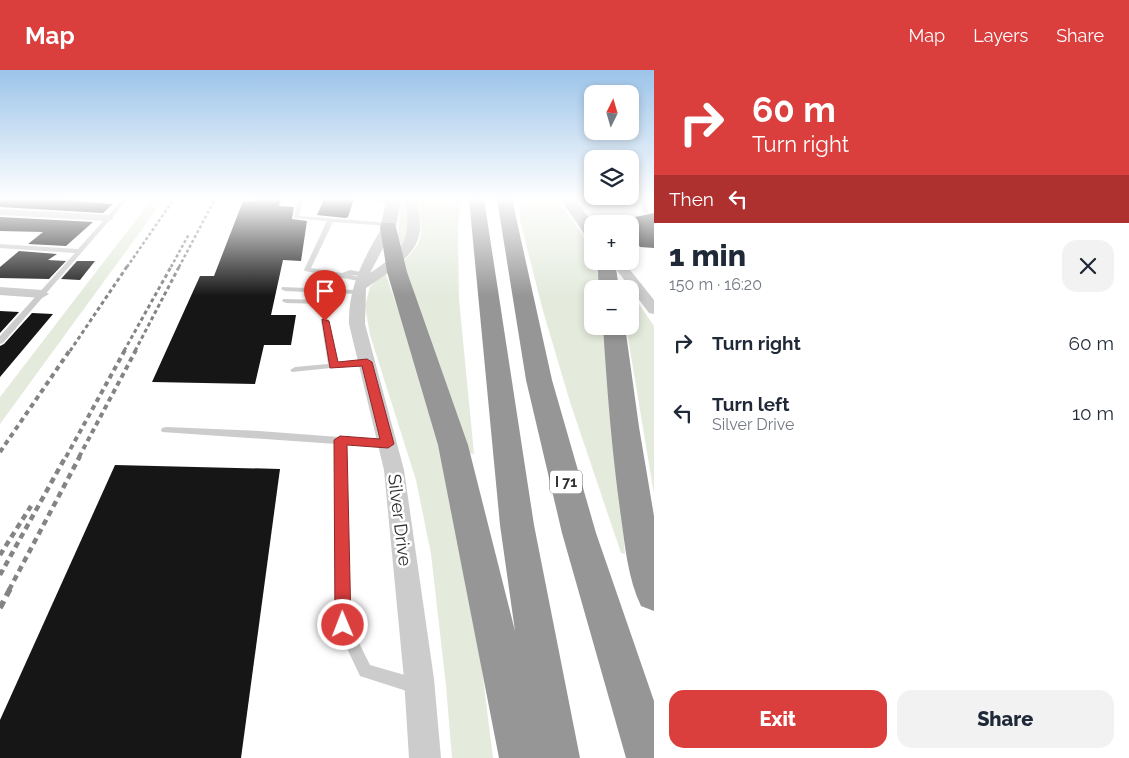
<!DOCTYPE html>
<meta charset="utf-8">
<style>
:root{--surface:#fff;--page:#f2f2f3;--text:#1f2937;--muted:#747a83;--accent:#da3e3d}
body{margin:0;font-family:Raleway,sans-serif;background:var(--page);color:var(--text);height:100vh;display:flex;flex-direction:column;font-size:19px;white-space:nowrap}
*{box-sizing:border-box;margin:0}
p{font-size:16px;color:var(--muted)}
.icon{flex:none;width:28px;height:28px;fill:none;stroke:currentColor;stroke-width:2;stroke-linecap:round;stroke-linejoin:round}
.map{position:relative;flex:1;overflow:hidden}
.drawer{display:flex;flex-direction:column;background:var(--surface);width:475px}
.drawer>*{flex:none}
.hud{background:#da3e3d;color:#fff;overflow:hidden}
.needle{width:32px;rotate:5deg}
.fabs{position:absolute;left:584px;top:15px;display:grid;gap:10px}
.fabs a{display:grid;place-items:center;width:55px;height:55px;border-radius:10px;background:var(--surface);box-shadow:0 2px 8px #0003;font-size:25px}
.pin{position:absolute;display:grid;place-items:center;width:42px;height:42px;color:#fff;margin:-51px -21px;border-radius:50% 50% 50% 0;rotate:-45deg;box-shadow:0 0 5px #0007}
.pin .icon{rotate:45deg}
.me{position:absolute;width:55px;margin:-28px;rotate:359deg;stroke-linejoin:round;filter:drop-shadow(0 0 4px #0008)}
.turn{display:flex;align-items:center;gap:18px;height:105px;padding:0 15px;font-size:22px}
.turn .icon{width:65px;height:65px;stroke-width:2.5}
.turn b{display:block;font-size:35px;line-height:42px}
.then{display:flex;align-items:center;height:48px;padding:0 15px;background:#0003;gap:10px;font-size:19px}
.round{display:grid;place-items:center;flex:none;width:52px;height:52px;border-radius:15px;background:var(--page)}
.head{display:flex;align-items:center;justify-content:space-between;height:85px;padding:0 15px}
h1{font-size:30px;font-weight:800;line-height:38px}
.cta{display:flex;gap:10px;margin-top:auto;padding:10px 15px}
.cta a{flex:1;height:58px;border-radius:15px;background:var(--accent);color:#fff;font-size:20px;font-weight:800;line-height:58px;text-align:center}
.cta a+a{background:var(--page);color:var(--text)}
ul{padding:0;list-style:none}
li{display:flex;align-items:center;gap:15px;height:70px;padding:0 15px}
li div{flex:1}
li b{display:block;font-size:19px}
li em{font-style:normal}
header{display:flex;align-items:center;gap:30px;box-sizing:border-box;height:70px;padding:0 25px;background:var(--accent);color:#fff}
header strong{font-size:24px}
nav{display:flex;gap:28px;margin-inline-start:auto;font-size:18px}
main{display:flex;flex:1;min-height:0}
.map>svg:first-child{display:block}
</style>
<header>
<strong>Map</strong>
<nav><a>Map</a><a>Layers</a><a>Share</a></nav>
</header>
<main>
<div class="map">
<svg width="654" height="688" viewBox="0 0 654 688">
<rect width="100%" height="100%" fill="#fff"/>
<g fill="#e4ebdd">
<path d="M152 129H164L0 354V327Z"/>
<path d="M401 129H408L411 160 405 177 397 179Z"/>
<path d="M416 129H461L458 159 459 229 474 384 467 383 410 220 404 191C428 168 422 159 416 129Z"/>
<path d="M518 129H557C579 157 596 184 600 219H592V256H605L625 484 621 483 570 332 543 241 520 150Z"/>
<path d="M382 205H386L424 314 444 399 477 559 493 688H452L446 616 431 484 416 410 370 265 365 236 370 217Z"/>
<path d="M630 221 654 256V424L626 256H630Z"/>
</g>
<g fill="#161616">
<path d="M0 129H53L113 134 103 143 0 137Z"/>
<path d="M259 129H281L279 136 294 137 292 149 307 151 301 191 283 190 271 245H296L291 275H264L255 314 152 312 200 206H214L243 131H258Z"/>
<path d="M324 129H354L348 147 345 148 317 145Z"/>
<path d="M654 143V178L640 177 630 162V154H624L621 150Z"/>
<path d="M0 147 93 152 66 176 28 174 43 162 0 161Z"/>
<path d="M19 181 57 184 48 190 66 191 49 209 0 208V197Z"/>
<path d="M77 191H95L80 210 61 209Z"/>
<path d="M0 241 19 242 0 263Z"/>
<path d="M32 243 53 244 0 307V276L4 274Z"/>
<path d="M115 395 280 399 241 688H0V650Z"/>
</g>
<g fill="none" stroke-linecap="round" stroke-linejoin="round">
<g fill="#ccc" fill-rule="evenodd">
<path d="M123 129H128L3 273 0 274V266L75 183 0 178V174L78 179Z"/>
<path d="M298 129H304L299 146 390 153V155L388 156 333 152 311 198 342 203 350 200 366 203 368 204 364 206 350 205 364 208V212L305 201 304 200 327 151 294 148Z"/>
<path d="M365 129H380L396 133 393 135Z"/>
<path d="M640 129H646L648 143 643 142Z"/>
<path d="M282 217 356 220 360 222 356 224 336 223 335 231 324 234 286 233 282 231 283 229 323 230 328 228 329 223 285 221 281 219Z"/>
<path d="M322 249H328L329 251 337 293 367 289 371 292 370 294 292 302 290 300 295 297 328 294 321 251Z"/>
<path d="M166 357 259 361 392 371 393 374 392 377 388 378 346 374 350 555 370 595 422 610 424 616 422 622 416 624 360 606 336 555V374L162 362 161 360 162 358Z"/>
</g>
<g fill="#ccc" fill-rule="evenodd">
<path d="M406 129H416C418 140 421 151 420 161 416 188 386 204 366 218L365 254 404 400 434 609 441 688H409L404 609 384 400 349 254C348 216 364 189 382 157L388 154 394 157 370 203C406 179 410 172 406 129Z"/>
<path d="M0 139 109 145 114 148 109 151 0 145Z"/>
<path d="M610 191H623L654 230V244L649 243Z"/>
<path d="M0 217 42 220 49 224 42 228 0 225Z"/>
</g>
<g fill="#b9b9b9" fill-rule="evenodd">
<path d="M387 129H401L396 157 388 162 380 157Z"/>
<path d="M560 129H575L593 154 592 168 586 166Z"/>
</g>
<g fill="#969696" fill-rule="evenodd">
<path d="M469 129H484L534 455 580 688H499L438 375 387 202 380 157 382 153H394L396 157 407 202 468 375 515 561 500 455Z"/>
<path d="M497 129H512L552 310 596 463 654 631V688H626L562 463 526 310Z"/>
<path d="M597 191H615L619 219H599Z"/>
<path d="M603 256H625L639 357 654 446V541L641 536C628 509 625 476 621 447 612 383 607 320 603 256Z"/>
</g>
<g stroke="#848484" stroke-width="2.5" stroke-dasharray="3 2.5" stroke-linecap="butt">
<path d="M127 197 174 129"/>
<path d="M171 197 189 164"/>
<path d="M179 197 215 129"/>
</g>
<g stroke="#848484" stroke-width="3" stroke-dasharray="4 3" stroke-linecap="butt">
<path d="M70 281 128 195"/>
<path d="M124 281 172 195"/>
<path d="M135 281 180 195"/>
</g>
<g stroke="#848484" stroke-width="4" stroke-dasharray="5 4" stroke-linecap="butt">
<path d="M0 382 70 280"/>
<path d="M66 387 125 280"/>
<path d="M79 387 136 280"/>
</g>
<g stroke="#848484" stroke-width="4.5" stroke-dasharray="6 4.5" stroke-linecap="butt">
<path d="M0 485 31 436"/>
<path d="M0 505 66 386"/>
<path d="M9 520 80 386"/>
</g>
<path stroke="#848484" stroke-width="5.5" stroke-dasharray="8 5.5" stroke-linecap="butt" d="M0 538 10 519"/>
</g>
<linearGradient id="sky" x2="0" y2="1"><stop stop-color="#9cc4e9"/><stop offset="0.57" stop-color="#fff"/><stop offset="1" stop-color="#fff" stop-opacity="0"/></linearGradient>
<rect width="654" height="226" fill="url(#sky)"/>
<path fill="#da3e3d" stroke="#8e2828" d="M322 249 329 251 338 292 367 289 372 292 394 374 388 378 347 375 351 555 349 561 343 563 337 561 335 555 334 370 340 366 380 369 362 296 330 298Z"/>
<g text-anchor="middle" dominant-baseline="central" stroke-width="5" stroke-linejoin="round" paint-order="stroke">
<rect fill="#fff" stroke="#6d6d6d" stroke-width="1" x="550" y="400.5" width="32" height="23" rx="4"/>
<g font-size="14" font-weight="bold" fill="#2f2f2f">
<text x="566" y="412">I 71</text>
</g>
<g font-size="18" fill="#2f2f2f" stroke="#fff">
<text transform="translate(400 450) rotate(83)">Silver Drive</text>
</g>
</g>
</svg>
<div class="fabs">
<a><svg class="needle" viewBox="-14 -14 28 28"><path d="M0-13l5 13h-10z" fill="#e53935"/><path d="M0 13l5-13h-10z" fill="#747a83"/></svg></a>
<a><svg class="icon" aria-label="layers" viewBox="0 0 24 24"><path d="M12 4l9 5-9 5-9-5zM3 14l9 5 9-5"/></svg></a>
<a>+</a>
<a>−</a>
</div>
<div class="pin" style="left:325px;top:251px;background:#d93025"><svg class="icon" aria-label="arrive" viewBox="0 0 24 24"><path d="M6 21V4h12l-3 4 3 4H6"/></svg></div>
<svg class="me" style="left:343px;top:555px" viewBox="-20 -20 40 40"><circle r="17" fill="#da3e3d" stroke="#fff" stroke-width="3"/><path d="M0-11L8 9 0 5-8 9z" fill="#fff"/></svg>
</div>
<section class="drawer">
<div class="hud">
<div class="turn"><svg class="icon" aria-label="right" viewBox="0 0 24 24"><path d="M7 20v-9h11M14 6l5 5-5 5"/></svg><div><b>60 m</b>Turn right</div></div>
<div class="then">Then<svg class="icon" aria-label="left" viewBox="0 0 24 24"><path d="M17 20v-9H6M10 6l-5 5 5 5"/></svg></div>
</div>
<div class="head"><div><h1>1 min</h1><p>150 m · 16:20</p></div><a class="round"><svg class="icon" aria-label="close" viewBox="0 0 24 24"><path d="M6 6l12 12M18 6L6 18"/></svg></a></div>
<ul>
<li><svg class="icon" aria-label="right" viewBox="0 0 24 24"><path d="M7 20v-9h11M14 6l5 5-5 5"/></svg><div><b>Turn right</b></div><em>60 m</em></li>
<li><svg class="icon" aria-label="left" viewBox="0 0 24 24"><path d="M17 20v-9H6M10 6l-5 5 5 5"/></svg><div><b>Turn left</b><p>Silver Drive</p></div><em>10 m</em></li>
</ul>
<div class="cta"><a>Exit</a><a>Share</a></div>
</section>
</main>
